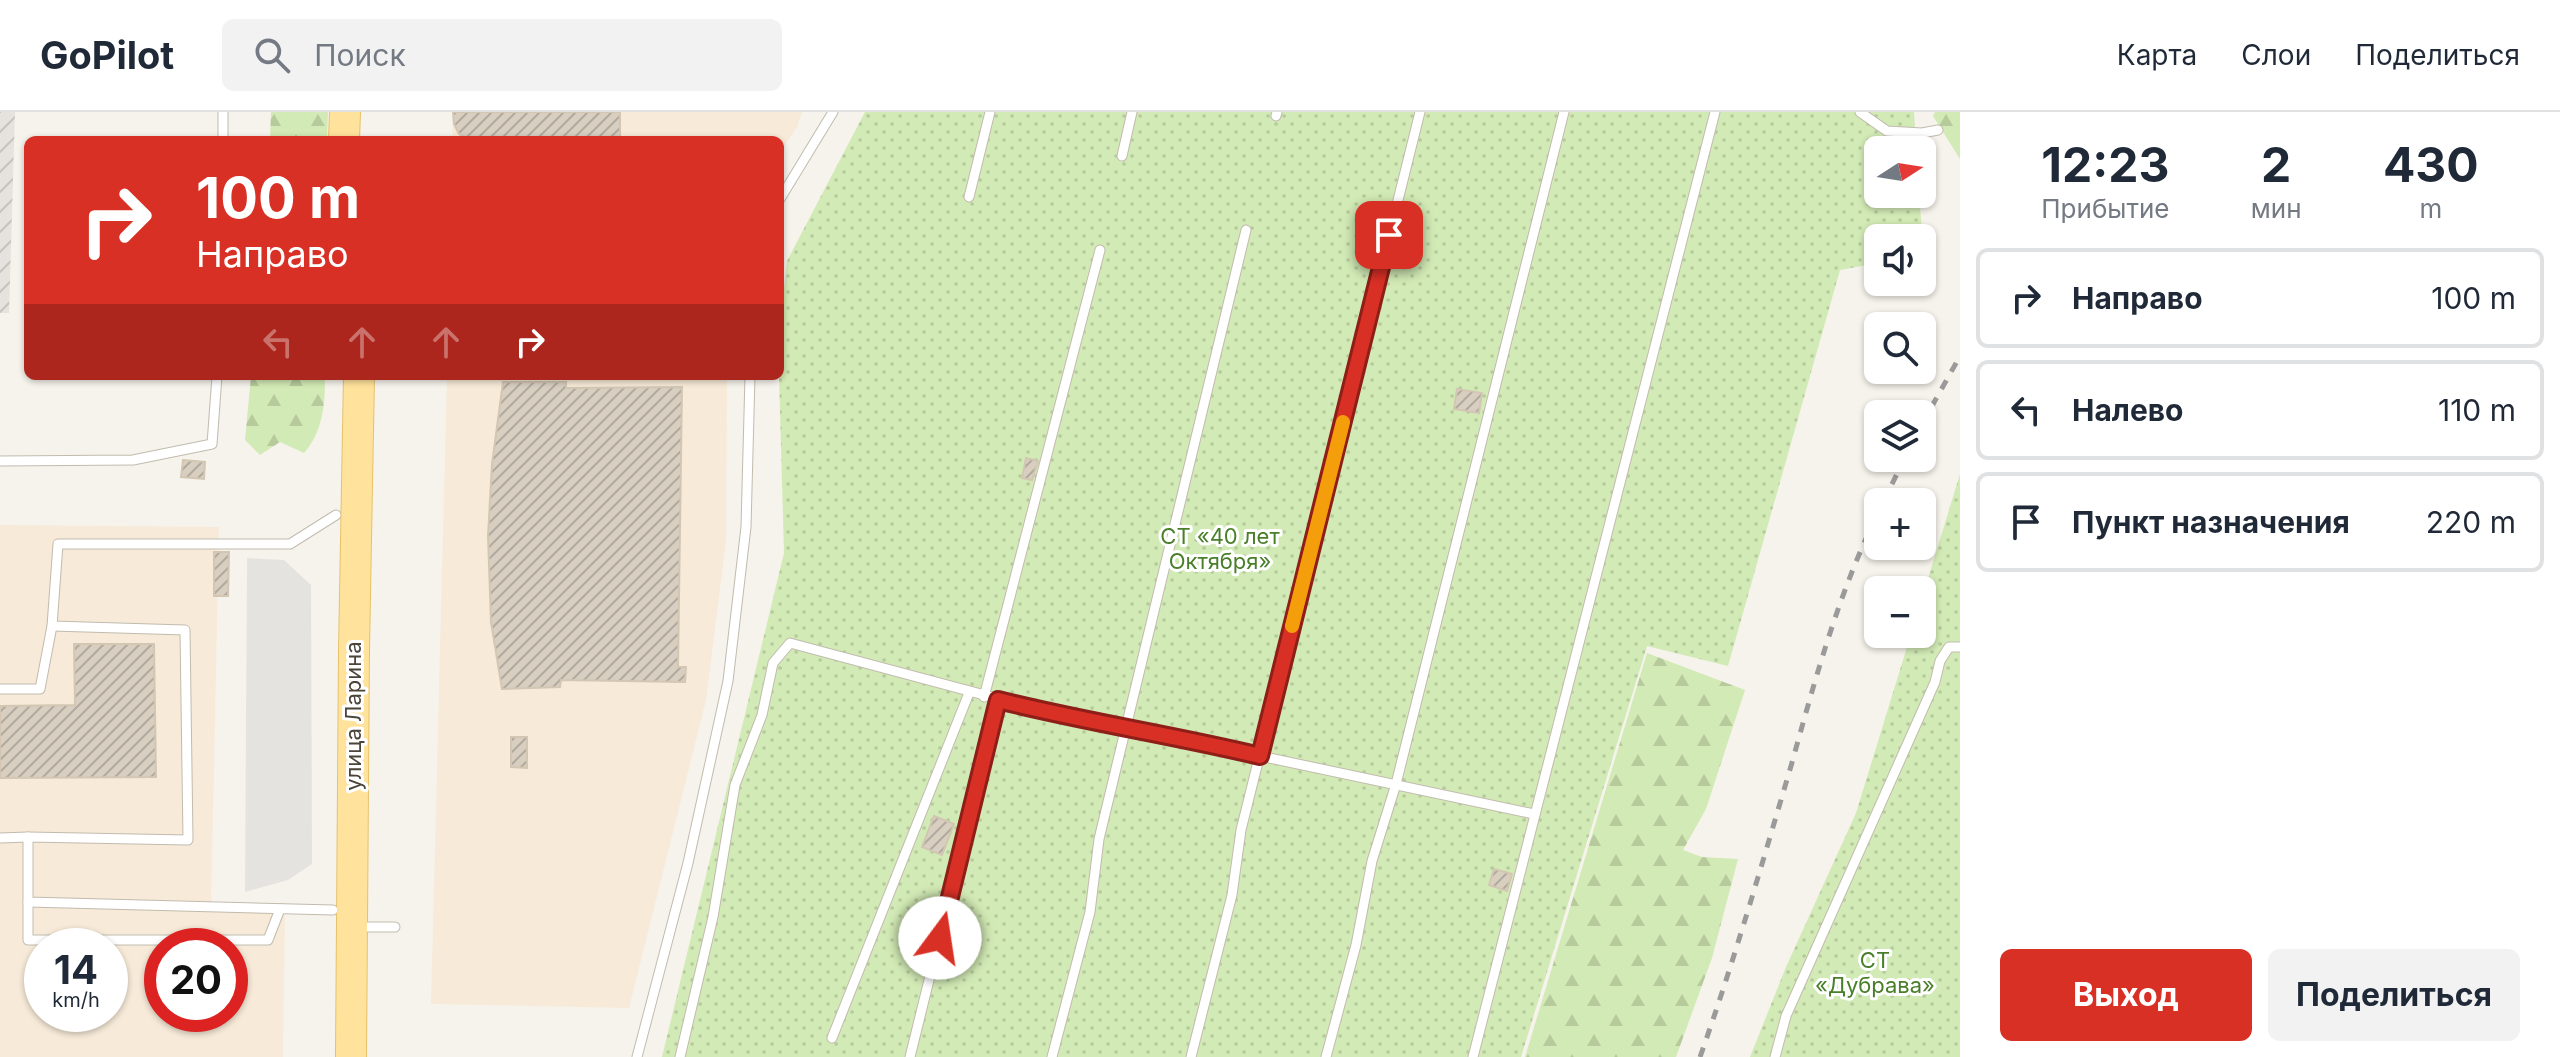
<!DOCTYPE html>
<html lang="ru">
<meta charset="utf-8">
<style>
:root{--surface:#fff;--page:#f2f2f3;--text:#1f2937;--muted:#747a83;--line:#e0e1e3;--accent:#d93025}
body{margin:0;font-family:Inter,sans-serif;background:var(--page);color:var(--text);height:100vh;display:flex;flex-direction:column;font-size:30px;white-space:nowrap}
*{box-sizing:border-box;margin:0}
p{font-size:26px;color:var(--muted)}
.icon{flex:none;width:44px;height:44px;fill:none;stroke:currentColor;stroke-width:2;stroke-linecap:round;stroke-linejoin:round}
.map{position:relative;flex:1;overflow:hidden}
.details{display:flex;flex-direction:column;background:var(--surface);width:600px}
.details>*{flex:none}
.guide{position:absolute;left:24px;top:24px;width:760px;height:244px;border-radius:12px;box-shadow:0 2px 6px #0004;background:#d93025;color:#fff;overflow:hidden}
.needle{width:52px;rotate:78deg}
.controls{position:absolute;left:1864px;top:24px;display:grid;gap:16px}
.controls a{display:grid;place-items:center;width:72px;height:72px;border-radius:12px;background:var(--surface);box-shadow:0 2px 6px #0004;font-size:40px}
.speed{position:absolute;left:24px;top:816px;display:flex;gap:16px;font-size:40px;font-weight:700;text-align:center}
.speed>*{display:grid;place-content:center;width:104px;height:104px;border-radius:50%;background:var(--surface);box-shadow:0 2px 6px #0004;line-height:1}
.speed small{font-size:20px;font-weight:400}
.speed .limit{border:12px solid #d22;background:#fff;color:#111}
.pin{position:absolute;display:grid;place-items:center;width:68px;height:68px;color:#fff;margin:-34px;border-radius:16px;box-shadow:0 4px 12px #0006}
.me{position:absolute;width:88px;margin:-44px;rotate:14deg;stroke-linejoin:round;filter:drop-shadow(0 0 6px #0008)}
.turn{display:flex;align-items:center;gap:28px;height:168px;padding:0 40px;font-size:36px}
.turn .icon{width:104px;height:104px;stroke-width:2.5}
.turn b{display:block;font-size:56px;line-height:68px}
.lanes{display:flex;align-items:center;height:76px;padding:0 40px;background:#0003;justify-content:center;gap:40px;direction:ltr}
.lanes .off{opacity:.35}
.eta{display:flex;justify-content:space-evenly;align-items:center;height:136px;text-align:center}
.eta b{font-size:48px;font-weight:700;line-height:56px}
.cta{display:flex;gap:16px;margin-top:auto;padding:16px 40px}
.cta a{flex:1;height:92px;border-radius:12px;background:var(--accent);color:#fff;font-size:32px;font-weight:700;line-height:92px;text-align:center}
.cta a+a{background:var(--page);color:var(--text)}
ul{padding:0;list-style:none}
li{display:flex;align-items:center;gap:24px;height:100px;margin:0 16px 12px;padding:0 24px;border:4px solid var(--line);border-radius:12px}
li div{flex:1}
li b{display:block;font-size:30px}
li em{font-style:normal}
header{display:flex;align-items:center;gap:48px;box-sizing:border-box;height:112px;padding:0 40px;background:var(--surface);border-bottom:2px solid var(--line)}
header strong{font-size:38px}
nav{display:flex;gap:44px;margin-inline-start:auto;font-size:28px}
.search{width:560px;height:72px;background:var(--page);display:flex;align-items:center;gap:20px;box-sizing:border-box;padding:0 28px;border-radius:12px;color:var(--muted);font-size:30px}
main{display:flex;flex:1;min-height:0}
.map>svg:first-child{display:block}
</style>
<header>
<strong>GoPilot</strong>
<div class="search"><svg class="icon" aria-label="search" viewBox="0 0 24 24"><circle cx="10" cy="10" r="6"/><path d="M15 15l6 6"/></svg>Поиск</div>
<nav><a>Карта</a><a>Слои</a><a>Поделиться</a></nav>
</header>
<main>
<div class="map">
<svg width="1960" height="945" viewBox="0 0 1960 945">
<defs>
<pattern id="industrial-furrows" width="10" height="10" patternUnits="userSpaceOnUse" patternTransform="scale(2)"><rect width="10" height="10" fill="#e6e2dd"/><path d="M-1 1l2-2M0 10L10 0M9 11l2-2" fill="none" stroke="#c7c3be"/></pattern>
<pattern id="forest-firs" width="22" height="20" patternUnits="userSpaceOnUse" patternTransform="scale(2)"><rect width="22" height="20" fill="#d2eab5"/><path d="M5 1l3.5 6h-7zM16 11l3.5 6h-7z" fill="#b6ca9c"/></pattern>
<pattern id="park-dots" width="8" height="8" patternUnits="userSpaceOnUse" patternTransform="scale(2)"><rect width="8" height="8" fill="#d2eab5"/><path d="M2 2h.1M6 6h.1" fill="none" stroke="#b6ca9c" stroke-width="1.8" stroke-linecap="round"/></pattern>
<pattern id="building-hatch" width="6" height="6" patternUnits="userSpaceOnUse" patternTransform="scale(2)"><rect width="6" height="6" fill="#d8cfc1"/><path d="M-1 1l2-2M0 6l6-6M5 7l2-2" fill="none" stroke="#b1aa9e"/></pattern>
</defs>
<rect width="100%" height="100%" fill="#f6f3ec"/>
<g fill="#f7ead8" fill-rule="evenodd">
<path d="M453 0H802L797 15 780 41V28H452Z"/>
<path d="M447 264H727L726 429 706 588 629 896 431 892Z"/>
<path d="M0 413 219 415 211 796 285 793 283 945H0ZM42 834H110V902H42ZM162 834H230V902H162Z"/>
</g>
<path fill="url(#industrial-furrows)" d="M0 0H15L9 201H0Z"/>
<g fill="url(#forest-firs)">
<path d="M271 0H328L327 28H270Z"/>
<path d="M1935 0H1960V47L1933 4Z"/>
<path d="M251 264H325C325 292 323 320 304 341L280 330 260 343 245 328Z"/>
<path d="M1647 541 1745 578 1706 697 1683 738 1702 745 1738 747 1712 846 1676 945H1525Z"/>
</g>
<g fill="url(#park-dots)">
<path d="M865 0H1914L1916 38H1878V82H1919L1924 144 1922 126H1878V151L1840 158 1728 554 1647 534 1521 945H662L784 441 779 264 780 214 787 149Z"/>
<path d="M1960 362V945H1750L1786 855 1856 701 1911 522H1922V486Z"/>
</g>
<path fill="#e5e3e0" d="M247 446 284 448 311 473 312 752 288 768 245 780Z"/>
<g fill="url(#building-hatch)" stroke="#d3c7b4" stroke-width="2">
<path d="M453 0H620V28H470L459 22 454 12Z"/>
<path d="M503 270H566V276L682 275 678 555H686L685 570 561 568 560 575 502 577 491 510 488 424 492 352Z"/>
<path d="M1457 277 1482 281 1479 301 1454 297Z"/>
<path d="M1026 346 1038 349 1032 368 1022 366Z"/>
<path d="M183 348 205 350 204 367 181 365Z"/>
<path d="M214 440H229L228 484H214Z"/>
<path d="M74 532H154L156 665 0 666V594L75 593Z"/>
<path d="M511 625H527V656L511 655Z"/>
<path d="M934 704 954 712 942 743 922 735Z"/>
<path d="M1494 757 1512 762 1507 779 1489 773Z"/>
</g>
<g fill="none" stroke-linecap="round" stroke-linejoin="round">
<defs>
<g id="service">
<path d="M1860 0 1887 19 1922 21 1938 18"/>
<path d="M1276 4 1277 0"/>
<path d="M223 28V0"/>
<path d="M1122 44 1132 0"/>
<path d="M969 85 990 0"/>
<path d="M780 87 833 0"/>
<path d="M0 349 133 348 212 332 217 264"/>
<path d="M0 577H40L52 514"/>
<path d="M984 585 1100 138"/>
<path d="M0 726 28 725"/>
<path d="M28 790V828H268L280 797"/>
<path d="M333 798 28 790V725L188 728 185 518 52 514 58 432H290L336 403"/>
<path d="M355 815H395"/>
<path d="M832 926 969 581"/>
<path d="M637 945 688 751 728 569 746 415 750 264"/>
<path d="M680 945 713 805 735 673 762 603 773 551 790 531 1063 604 1191 627 1260 644 1534 702"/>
<path d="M910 945 998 588"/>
<path d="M1052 945 1090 800 1099 727 1246 118"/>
<path d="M1191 945 1232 783 1241 718 1420 0"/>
<path d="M1326 945 1356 833 1372 749 1396 672 1564 0"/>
<path d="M1473 945 1715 0"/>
<path d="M1775 945 1786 904 1935 570 1940 549 1949 535H1960"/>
</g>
<g id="primary">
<path d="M344 28 345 0"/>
<path d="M351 945 354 538 359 264"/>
</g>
</defs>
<use href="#service" stroke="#c2bbae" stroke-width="11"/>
<use href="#primary" stroke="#e6c16a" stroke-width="32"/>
<use href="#service" stroke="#fff" stroke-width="9"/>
<use href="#primary" stroke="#ffe39c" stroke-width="30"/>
<g stroke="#9a9a9a" stroke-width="5" stroke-dasharray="10 10" stroke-linecap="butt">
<path d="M1922 312 1960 244"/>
<path d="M1883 390 1905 346"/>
<path d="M1700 945C1734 849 1762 752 1791 654 1815 568 1838 482 1878 401"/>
</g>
</g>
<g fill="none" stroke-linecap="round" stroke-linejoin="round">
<defs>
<path id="route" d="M940 826 998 588C1085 610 1173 623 1260 644L1389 123"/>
</defs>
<use href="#route" stroke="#8d1f18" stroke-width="20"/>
<use href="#route" stroke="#d93025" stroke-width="14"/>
<path stroke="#f59e0b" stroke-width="14" d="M1292 514 1343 310"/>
</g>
<g text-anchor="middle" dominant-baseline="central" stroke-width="6" stroke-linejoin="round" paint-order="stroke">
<g font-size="22" fill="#4a7f2a" stroke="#fff">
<text x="1220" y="424">СТ «40 лет<tspan x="1220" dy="25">Октября»</tspan></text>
<text x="1875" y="848">СТ<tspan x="1875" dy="25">«Дубрава»</tspan></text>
</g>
<g font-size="22" fill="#4b4439" stroke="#fff">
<text transform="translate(353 604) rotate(-90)">улица Ларина</text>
</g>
</g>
</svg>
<div class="controls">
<a><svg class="needle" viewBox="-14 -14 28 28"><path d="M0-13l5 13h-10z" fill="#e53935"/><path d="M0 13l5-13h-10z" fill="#747a83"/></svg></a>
<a><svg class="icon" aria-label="sound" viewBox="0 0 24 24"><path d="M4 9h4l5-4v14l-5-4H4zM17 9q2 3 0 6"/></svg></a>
<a><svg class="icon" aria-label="search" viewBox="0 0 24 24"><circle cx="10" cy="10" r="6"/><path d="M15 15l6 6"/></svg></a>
<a><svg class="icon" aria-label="layers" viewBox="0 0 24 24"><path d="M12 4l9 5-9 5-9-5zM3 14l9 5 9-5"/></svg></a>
<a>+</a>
<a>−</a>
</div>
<div class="speed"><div>14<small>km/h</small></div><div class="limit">20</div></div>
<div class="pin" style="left:1389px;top:123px;background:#d93025"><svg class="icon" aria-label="arrive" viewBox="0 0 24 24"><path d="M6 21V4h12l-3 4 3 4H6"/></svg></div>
<svg class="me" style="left:940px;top:826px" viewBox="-20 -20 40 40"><circle r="19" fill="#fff"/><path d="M0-13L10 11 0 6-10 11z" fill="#d93025"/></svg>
<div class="guide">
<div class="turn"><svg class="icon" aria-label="right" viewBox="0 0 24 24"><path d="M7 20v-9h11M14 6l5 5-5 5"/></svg><div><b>100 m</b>Направо</div></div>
<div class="lanes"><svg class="icon off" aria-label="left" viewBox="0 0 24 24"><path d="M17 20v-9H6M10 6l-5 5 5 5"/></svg><svg class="icon off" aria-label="ahead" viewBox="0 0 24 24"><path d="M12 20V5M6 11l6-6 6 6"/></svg><svg class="icon off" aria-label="ahead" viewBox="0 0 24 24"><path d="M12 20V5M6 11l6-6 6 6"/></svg><svg class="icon" aria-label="right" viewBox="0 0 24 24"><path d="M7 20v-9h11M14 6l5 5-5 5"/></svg></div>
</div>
</div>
<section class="details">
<div class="eta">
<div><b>12:23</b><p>Прибытие</p></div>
<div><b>2</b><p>мин</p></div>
<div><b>430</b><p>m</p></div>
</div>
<ul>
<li><svg class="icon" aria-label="right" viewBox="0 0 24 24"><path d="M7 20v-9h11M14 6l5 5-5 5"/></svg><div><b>Направо</b></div><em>100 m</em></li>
<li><svg class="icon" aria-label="left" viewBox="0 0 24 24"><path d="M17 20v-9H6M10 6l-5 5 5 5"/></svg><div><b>Налево</b></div><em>110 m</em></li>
<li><svg class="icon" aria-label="arrive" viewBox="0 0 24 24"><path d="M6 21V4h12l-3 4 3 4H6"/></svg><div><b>Пункт назначения</b></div><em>220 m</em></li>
</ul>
<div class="cta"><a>Выход</a><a>Поделиться</a></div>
</section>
</main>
